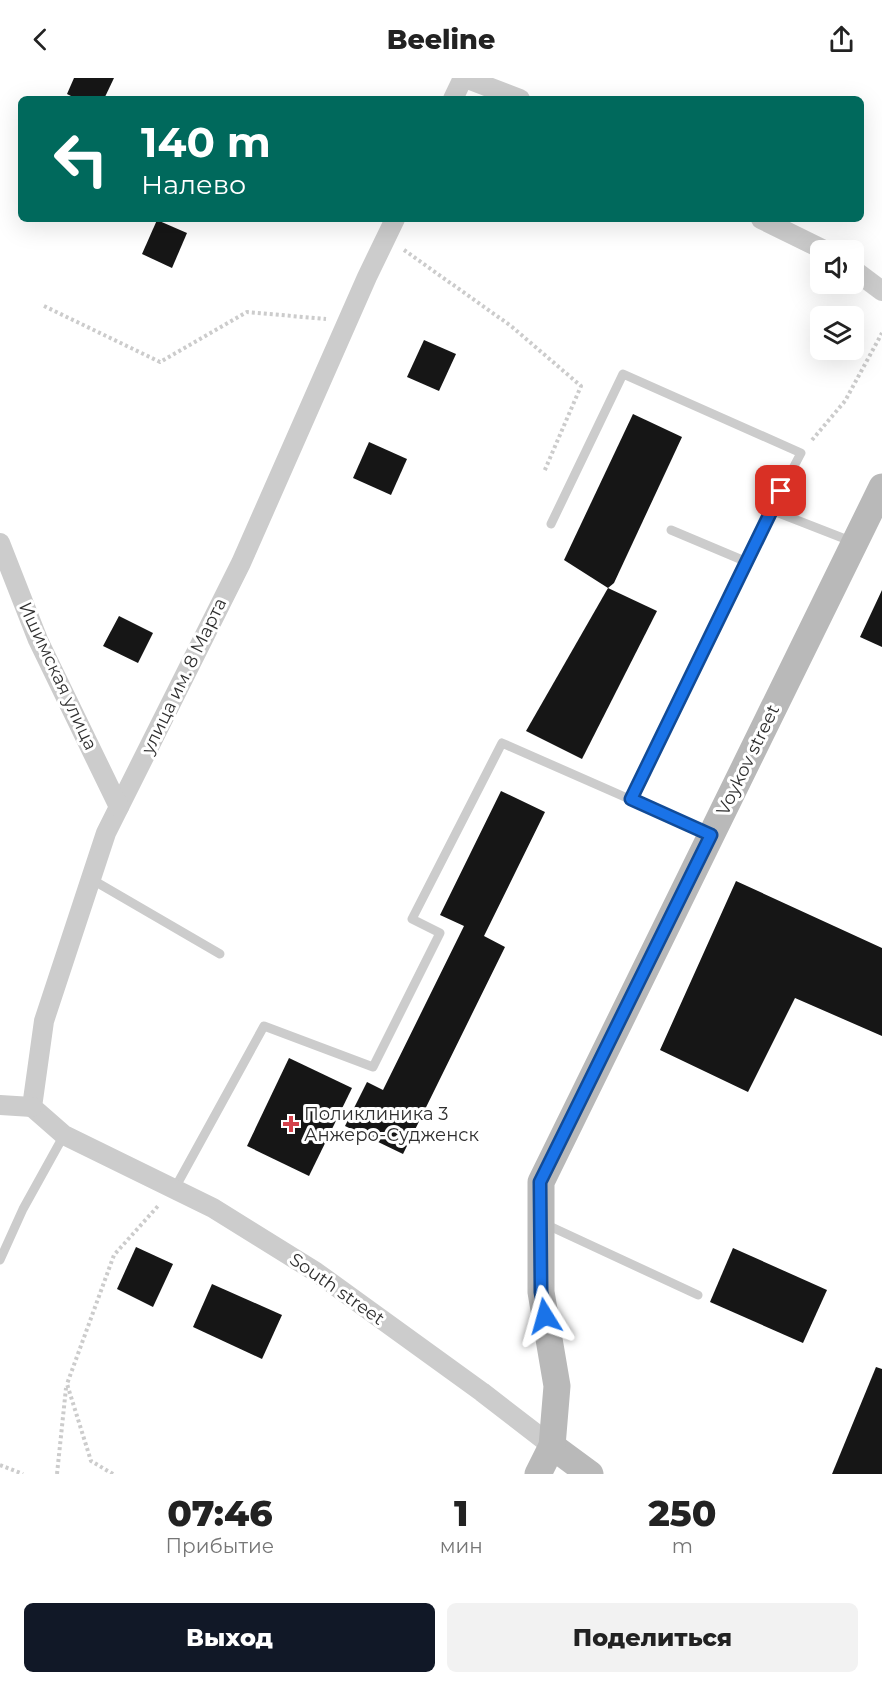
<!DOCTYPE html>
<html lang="ru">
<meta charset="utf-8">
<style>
:root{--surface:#fff;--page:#f2f2f2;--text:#222;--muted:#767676;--accent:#111827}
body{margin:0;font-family:Montserrat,sans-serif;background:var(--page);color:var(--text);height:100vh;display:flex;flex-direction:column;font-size:22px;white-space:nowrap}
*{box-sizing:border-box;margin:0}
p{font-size:20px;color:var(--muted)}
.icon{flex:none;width:33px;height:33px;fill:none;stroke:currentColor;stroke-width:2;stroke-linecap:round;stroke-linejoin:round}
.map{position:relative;height:1396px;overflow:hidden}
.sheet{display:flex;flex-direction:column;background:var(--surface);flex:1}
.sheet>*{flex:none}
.top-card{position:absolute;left:18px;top:18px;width:846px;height:126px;border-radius:9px;box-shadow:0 6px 24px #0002;background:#00695c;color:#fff;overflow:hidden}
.controls{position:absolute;left:810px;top:162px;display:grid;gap:12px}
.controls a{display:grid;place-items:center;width:54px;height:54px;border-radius:9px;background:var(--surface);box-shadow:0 6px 24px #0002;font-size:30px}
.pin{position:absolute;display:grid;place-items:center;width:51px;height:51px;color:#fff;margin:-26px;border-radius:12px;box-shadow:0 3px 9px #0006}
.me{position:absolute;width:66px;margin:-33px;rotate:352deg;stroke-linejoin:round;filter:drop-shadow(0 0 4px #0008)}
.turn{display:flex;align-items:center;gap:21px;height:126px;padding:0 24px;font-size:27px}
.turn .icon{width:78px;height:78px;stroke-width:2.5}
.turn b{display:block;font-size:42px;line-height:51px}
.eta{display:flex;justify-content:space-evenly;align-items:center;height:102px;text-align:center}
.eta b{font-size:36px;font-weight:800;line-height:42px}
.primary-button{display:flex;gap:12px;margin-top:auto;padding:12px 24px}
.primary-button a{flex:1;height:69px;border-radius:9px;background:var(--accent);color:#fff;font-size:24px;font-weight:800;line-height:69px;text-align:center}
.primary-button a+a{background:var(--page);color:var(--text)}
header{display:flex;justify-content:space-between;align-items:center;height:78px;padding:0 24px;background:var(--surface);font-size:27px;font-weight:800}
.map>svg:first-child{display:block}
</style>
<header><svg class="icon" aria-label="back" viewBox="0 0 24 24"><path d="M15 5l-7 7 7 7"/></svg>Beeline<svg class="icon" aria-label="share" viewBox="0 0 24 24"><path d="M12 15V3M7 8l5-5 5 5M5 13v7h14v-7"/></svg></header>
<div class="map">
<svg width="882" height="1396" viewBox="0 0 882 1396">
<rect width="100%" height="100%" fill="#fff"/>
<g fill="#161616">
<path d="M74 0H114L104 21H77L67 16Z"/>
<path d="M157 142 187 155 172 190 142 176Z"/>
<path d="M424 262 456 276 439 313 407 299Z"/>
<path d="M633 336 682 359 614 505 608 510 564 482Z"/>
<path d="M369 364 407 381 391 417 353 400Z"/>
<path d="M608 510 657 533 582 681 526 653Z"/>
<path d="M882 512V569L860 559Z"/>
<path d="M119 538 153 555 138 585 103 568Z"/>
<path d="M501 713 545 734 484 858 505 869 403 1076 345 1048 367 1004 383 1012 464 848 440 837Z"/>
<path d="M736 803 882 870V958L795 920 748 1014 660 972Z"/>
<path d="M289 980 352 1010 309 1098 247 1068Z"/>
<path d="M136 1169 173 1186 153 1229 117 1211Z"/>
<path d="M733 1170 827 1212 803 1265 710 1224Z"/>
<path d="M212 1206 282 1237 262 1281 193 1249Z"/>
<path d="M876 1289 882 1291V1396H832Z"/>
</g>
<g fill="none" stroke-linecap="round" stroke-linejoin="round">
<g stroke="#ccc" stroke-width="4" stroke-dasharray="3 3" stroke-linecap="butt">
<path d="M404 172 511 248 581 308 544 394"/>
<path d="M44 228 160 284 247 234 326 241"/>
<path d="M812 362 845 323 882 255"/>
<path d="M0 1387 23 1396"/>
<path d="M57 1396 66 1310"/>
<path d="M113 1396 91 1383 67 1306 114 1177 158 1128"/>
</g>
<g stroke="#ccc" stroke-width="9">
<path d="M551 446 623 296 801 375 771 432 853 464"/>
<path d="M671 452 747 484"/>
<path d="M631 721 771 432"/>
<path d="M91 801 220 876"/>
<path d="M175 1110 264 948 373 989 440 855 412 841 502 665 709 756"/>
<path d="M545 1146 698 1217"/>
<path d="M0 1182 23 1131 64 1057"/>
</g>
<g stroke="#ccc" stroke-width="20">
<path d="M465 0 520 21"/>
<path d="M453 21 463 0"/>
<path d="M395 141 367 199 241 485 106 755 44 943 32 1029 64 1057 213 1130 316 1194 482 1314 552 1368"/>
<path d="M761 141 824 172"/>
<path d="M854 192 882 213"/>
<path d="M0 465 38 562 119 729"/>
<path d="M0 1027 32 1029"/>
</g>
<g stroke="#b9b9b9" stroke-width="27">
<path d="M552 1368 590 1396"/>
<path d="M538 1396 552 1368 557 1308 541 1214V1104L882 409"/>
</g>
</g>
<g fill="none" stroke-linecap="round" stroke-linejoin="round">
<defs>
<path id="route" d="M545 1238 541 1214 540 1104 711 757 631 721 781 413"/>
</defs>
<use href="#route" stroke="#114b97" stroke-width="15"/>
<use href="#route" stroke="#1a73e8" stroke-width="10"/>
</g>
<path fill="#d4424b" stroke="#fff" stroke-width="2" d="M288 1037h6v6h6v6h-6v6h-6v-6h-6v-6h6z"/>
<g text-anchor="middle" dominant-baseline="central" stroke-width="6" stroke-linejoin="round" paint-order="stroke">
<g font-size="18" fill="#2f2f2f" stroke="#fff">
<text transform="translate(58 598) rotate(65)">Ишимская улица</text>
<text transform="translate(184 598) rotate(-64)">улица им. 8 Марта</text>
<text transform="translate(748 682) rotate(-64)">Voykov street</text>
<text transform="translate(337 1211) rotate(35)">South street</text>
</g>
<g font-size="18" fill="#2f2f2f" stroke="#fff" text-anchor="start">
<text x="304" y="1036">Поликлиника 3<tspan x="304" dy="21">Анжеро-Судженск</tspan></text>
</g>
</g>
</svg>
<div class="controls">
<a><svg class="icon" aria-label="sound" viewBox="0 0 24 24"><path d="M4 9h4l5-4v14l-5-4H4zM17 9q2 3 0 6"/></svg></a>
<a><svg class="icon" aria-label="layers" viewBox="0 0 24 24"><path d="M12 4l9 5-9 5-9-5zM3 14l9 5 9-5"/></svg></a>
</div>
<div class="pin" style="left:781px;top:413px;background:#d93025"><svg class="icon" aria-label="arrive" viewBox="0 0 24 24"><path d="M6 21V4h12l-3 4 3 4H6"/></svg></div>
<svg class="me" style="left:545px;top:1238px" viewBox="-20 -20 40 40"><path d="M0-17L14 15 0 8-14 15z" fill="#1a73e8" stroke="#fff" stroke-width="4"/></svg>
<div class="top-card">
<div class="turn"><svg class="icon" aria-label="left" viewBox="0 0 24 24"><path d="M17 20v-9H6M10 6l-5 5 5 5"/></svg><div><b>140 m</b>Налево</div></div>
</div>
</div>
<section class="sheet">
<div class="eta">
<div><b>07:46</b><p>Прибытие</p></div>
<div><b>1</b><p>мин</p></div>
<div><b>250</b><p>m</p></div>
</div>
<div class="primary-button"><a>Выход</a><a>Поделиться</a></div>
</section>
